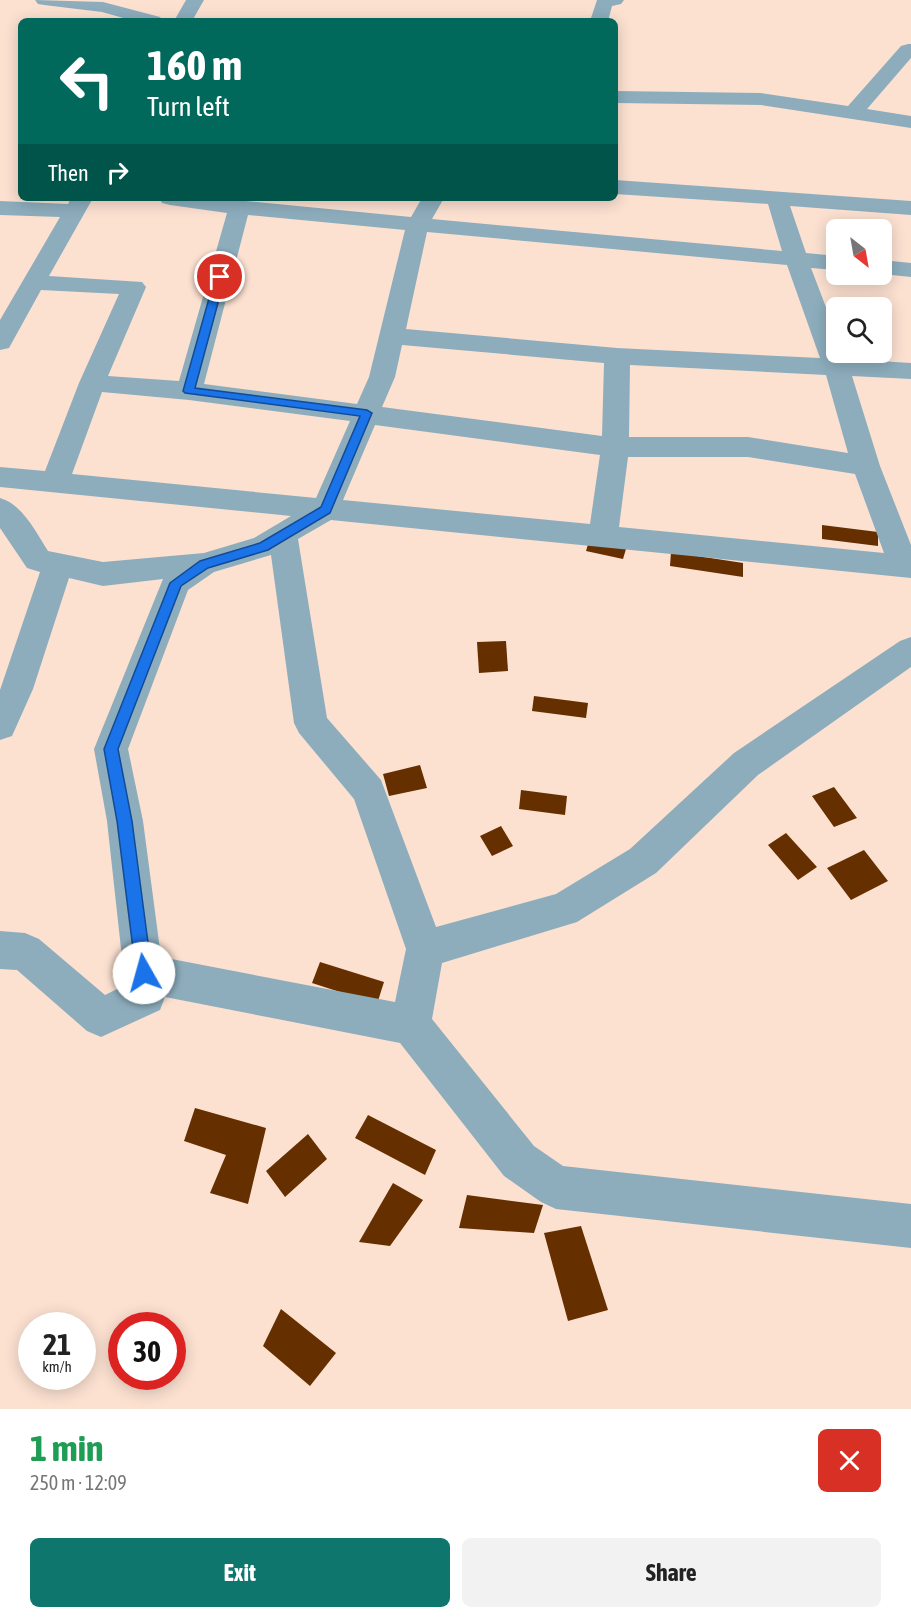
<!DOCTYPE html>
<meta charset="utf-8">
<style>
:root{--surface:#fff;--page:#f2f2f2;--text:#222;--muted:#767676;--accent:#0f766e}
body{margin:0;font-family:"Asap Condensed",sans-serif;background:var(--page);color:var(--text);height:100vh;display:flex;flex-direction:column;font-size:22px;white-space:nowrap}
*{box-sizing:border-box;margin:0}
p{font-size:20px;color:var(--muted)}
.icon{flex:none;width:33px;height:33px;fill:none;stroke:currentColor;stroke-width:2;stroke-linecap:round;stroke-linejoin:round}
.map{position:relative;height:1409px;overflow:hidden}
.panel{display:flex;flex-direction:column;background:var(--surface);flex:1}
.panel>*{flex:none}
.hud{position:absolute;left:18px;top:18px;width:600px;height:183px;border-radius:9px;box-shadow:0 3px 15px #0003;background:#00695c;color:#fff;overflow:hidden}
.needle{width:39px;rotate:149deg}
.controls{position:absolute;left:826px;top:219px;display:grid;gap:12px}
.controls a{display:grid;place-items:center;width:66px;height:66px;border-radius:9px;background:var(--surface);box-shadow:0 3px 15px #0003;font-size:30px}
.speed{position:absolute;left:18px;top:1312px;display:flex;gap:12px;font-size:30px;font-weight:700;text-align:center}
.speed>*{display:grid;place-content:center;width:78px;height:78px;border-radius:50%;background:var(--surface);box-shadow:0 3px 15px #0003;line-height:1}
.speed small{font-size:15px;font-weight:400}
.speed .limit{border:9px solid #d22;background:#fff;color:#111}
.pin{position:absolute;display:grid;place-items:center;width:51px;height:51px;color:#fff;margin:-26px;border:3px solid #fff;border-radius:50%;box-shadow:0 2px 6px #0007}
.me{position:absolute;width:66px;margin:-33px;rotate:353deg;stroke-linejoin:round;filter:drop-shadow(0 0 4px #0008)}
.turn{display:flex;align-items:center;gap:21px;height:126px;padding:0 30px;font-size:27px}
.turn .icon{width:78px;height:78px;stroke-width:2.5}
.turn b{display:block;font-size:42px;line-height:51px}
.then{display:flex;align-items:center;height:57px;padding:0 30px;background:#0003;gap:12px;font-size:22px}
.round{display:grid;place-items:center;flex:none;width:63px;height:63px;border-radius:9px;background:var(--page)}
.summary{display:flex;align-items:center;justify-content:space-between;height:102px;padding:0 30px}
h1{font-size:36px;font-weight:700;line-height:45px;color:#1e9e55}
.cta{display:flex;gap:12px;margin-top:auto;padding:12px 30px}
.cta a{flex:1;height:69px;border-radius:9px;background:var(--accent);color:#fff;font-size:24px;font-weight:700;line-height:69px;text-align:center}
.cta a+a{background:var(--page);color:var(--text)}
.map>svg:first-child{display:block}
</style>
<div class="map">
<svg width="911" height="1409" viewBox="0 0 911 1409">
<rect width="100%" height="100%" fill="#fce1d1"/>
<g fill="#652f00">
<path d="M822 525 878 532V546L822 539Z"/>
<path d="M589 541 626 549 623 559 586 551Z"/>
<path d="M671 552 743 563V577L670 566Z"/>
<path d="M506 641 508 671 479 673 477 642Z"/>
<path d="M534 696 588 703 586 718 532 711Z"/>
<path d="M420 765 427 788 389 796 383 774Z"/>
<path d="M834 787 857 818 834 827 812 796Z"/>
<path d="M521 790 567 796 565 815 519 809Z"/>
<path d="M501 826 513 846 492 856 480 836Z"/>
<path d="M786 833 817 867 798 880 768 845Z"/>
<path d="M864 850 888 881 851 900 827 868Z"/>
<path d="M320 962 384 982 377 1004 312 983Z"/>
<path d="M195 1108 266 1128 248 1204 210 1193 226 1155 184 1141Z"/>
<path d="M368 1115 436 1150 425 1175 355 1138Z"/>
<path d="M308 1134 327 1159 285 1197 266 1171Z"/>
<path d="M393 1183 423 1200 390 1246 359 1242Z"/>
<path d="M467 1195 543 1205 534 1233 459 1228Z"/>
<path d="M581 1226 608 1310 568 1321 544 1233Z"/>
<path d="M281 1309 336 1353 310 1386 263 1346Z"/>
</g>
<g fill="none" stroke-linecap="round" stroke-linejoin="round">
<g fill="#8dadbd" fill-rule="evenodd">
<path d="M35 0 103 2 160 17 163 21H134L102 12 44 5 38 4Z"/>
<path d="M186 0H204L192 21H174Z"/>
<path d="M597 0H624L621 4 612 6 608 21H590Z"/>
<path d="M908 44H911V58L867 109 911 116V128L761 105 615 103V91L761 93 848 106 901 46Z"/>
<path d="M615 180 911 201V215L790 206 806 253 837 256V270L811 268 837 336V352H843L846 359 911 363V379L852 376 880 466 911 545V578L331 520 298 539 327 718 381 780 436 927 556 894 630 849 734 753 900 641 911 637V667L758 775 656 873 577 922 442 963 432 1019 534 1146 563 1166 911 1204V1248L556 1209 541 1202 504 1176 400 1043 165 997 160 1010 101 1037 87 1031 17 970 0 969V931L25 933 39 939 105 995 125 985 107 821 94 749 163 579 103 586 69 578 33 689 12 736 0 740V690L40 572 27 568 0 528V498C22 504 36 532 48 551L103 562 204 553 254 538 291 516 0 487V467L45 471 79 383 119 294 41 290 9 348 0 350V320L60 217 0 215V201L68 204 71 198H93L49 276 142 282 146 287 108 376 179 381 227 213 170 205 162 203 159 198H216L411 217 422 198H444L432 219 782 251 768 204 615 194ZM248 215 405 230 369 377 357 404 204 384ZM427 232 787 265 820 358 617 348 406 329ZM402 345 604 363 602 436 382 407 395 377ZM630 365 826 375 848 453 748 437H629ZM102 392 189 400 350 421 316 498 72 474ZM375 425 600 455 590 524 343 500ZM628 457H748L855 474 884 553 619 527ZM271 555 294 723 299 733 354 799 406 949 395 1002 161 957 143 821 128 749 188 590 214 572Z"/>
<path d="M882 260 911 263V277L882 274Z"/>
</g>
</g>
<path fill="#1a73e8" stroke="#114b97" stroke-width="1.5" d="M220 274 225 277 195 388 367 410 372 413 330 513 268 550 208 568 181 586 118 749 132 821 152 973 149 978 144 981 138 978 136 973 117 821 104 749 170 583 200 561 260 543 321 507 360 416 185 393 183 391 215 277Z"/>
</svg>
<div class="controls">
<a><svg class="needle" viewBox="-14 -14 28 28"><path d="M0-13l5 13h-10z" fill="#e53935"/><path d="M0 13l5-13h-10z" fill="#767676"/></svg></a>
<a><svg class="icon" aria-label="search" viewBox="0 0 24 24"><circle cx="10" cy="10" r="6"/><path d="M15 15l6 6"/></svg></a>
</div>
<div class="speed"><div>21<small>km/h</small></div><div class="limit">30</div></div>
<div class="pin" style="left:220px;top:277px;background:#d93025"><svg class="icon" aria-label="arrive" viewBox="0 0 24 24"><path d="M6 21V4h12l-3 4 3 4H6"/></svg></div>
<svg class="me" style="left:144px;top:973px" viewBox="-20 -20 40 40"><circle r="19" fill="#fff"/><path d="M0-13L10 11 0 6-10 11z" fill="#1a73e8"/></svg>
<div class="hud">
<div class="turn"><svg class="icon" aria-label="left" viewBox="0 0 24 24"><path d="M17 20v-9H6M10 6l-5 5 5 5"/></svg><div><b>160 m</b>Turn left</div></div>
<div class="then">Then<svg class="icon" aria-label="right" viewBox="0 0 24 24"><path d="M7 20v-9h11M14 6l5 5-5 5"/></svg></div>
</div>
</div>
<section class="panel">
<div class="summary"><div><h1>1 min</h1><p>250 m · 12:09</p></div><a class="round" style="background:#d93025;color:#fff"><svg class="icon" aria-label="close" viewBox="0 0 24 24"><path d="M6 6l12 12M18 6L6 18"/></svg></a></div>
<div class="cta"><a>Exit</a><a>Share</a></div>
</section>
